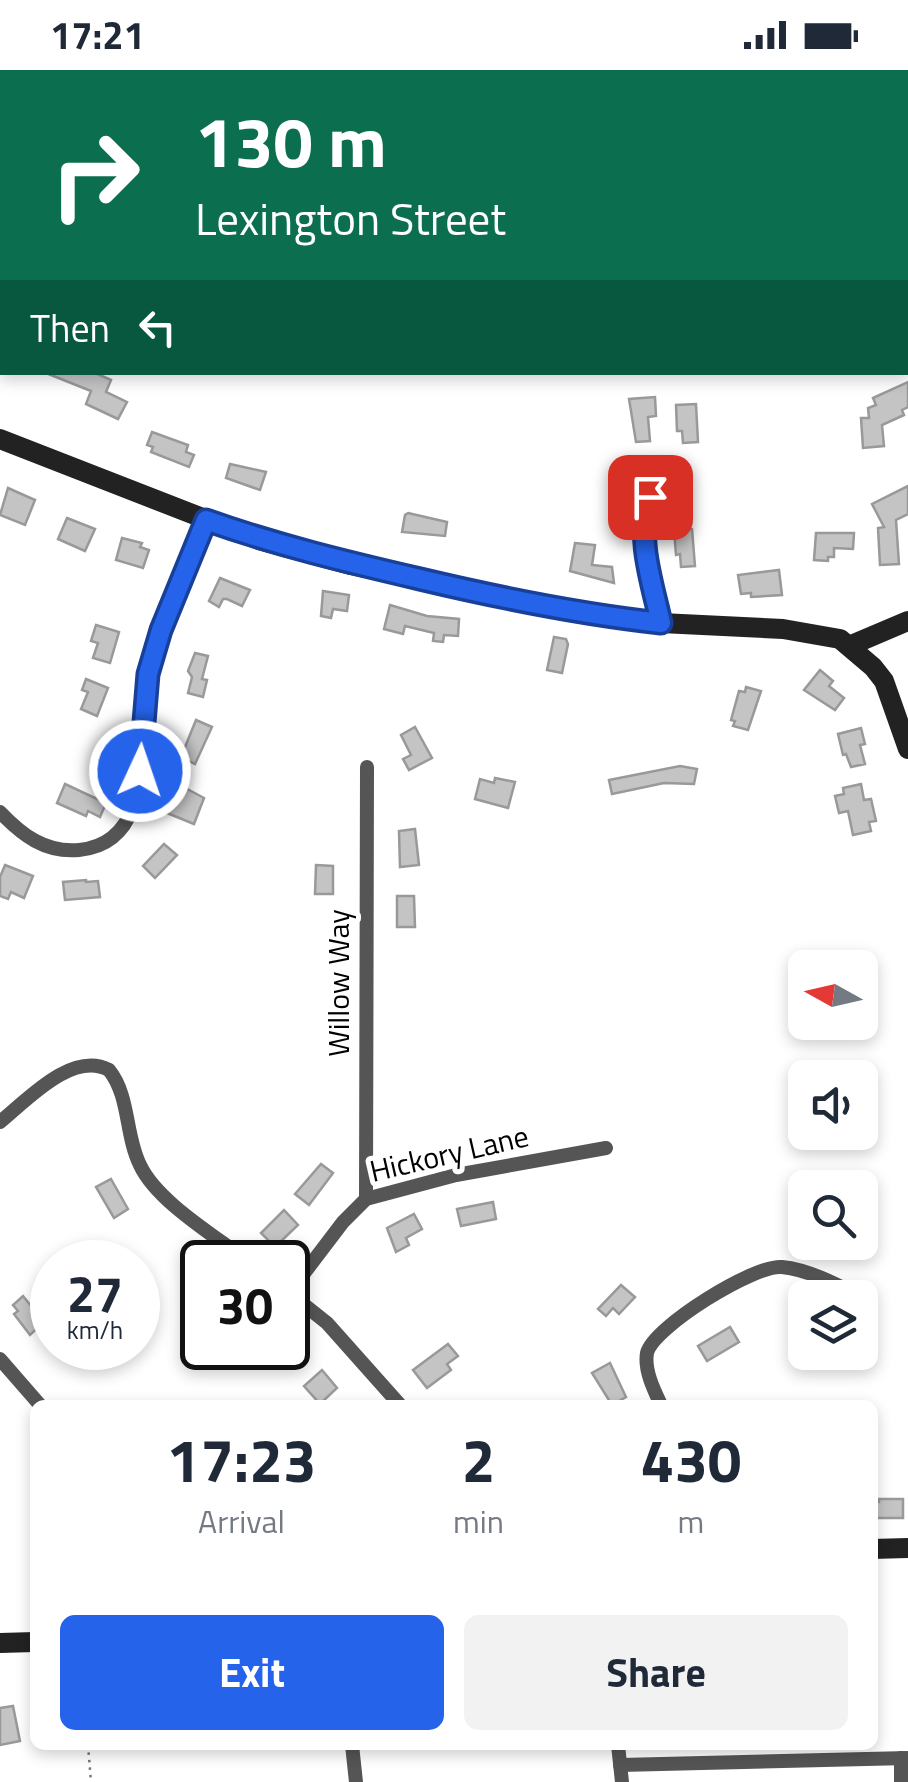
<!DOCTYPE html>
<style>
:root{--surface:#fff;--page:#f2f2f3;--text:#1f2937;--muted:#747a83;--accent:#2563eb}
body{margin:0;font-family:"Titillium Web",sans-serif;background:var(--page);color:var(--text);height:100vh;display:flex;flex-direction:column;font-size:38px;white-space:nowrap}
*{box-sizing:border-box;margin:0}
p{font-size:32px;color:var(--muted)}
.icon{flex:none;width:55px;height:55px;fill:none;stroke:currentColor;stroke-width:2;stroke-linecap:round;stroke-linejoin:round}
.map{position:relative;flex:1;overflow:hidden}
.sheet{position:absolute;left:30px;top:1330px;width:848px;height:350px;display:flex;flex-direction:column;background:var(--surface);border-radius:15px;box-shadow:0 5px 15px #0003}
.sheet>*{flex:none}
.banner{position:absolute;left:0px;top:0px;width:910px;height:305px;box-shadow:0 5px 15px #0003;background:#0b6e4f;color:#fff;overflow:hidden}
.needle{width:65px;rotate:278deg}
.fabs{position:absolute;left:788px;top:880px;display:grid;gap:20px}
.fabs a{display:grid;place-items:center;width:90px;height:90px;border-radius:15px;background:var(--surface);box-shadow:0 5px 15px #0003;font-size:50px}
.speed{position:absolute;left:30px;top:1170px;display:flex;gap:20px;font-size:50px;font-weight:700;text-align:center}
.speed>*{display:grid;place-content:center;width:130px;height:130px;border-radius:50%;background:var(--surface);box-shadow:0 5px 15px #0003;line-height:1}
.speed small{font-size:25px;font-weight:400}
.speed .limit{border:5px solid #111;border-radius:15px;background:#fff;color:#111}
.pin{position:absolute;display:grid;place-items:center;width:85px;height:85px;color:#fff;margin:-42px;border-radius:20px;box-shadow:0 5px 15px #0006}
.me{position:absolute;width:110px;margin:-55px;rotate:3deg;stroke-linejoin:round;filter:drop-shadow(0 0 8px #0008)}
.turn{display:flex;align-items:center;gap:35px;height:210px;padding:0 30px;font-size:45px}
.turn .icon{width:130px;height:130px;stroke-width:2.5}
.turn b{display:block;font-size:70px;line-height:85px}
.then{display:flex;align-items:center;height:95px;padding:0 30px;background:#0003;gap:20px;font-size:38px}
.eta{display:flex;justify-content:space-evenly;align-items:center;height:170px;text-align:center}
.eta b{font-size:60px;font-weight:700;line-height:70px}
.action{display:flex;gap:20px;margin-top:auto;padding:20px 30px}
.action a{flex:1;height:115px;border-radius:15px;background:var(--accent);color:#fff;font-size:40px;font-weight:700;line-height:115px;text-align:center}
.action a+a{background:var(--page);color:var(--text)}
.status{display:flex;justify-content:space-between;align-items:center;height:70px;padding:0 50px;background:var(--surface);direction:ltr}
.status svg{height:28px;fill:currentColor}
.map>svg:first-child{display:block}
</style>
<div class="status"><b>17:21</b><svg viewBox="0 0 49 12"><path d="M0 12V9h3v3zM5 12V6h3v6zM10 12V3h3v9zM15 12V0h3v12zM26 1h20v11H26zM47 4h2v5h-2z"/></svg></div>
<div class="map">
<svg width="908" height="1712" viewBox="0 0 908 1712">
<rect width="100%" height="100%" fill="#fff"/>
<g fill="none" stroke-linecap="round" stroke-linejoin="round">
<path stroke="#a3a3a3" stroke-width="4" d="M843 0 845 2"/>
</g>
<g fill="#c4c4c4" stroke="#999" stroke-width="2.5">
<path d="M93 302 111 310 106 322 127 332 118 349 86 334 91 321 46 303Z"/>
<path d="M908 312V337L902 340 904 345 882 355 884 376 863 378 861 348H869L868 338 876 335 873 328Z"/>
<path d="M655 327 656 346 648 347 650 371 636 372 629 329Z"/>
<path d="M696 334 698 372 683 373 682 361H677L676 335Z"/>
<path d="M152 362 188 375 186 382 194 385 189 397 151 382 153 377 147 375Z"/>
<path d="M230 394 266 402 260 420 226 408Z"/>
<path d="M908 416V444L896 450 899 494 880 495 878 458 884 457 872 434Z"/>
<path d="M8 418 35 430 25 455 0 445Z"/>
<path d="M408 443 447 452 445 466 402 462 405 445Z"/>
<path d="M67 448 95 459 85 481 58 469Z"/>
<path d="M692 459 695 496 681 497 680 484 676 485 674 460Z"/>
<path d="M816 463H854L853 479 834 478V487H828V491L814 490Z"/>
<path d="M122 468 142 473 140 477 149 480 143 498 116 490Z"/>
<path d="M575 473 595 475 592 495 612 497 614 513 570 501Z"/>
<path d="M779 500 782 525 751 527V523L741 524 738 505Z"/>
<path d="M220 508 250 520 242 536 227 529H223L219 537 209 531Z"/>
<path d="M323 521 349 525 347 541 333 539 331 548 321 546Z"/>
<path d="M390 535 427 546 459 549 458 566 444 565 443 572 433 571 434 563 405 556 403 564 384 559Z"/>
<path d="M96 555 119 562 110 593 93 588 98 573 91 571Z"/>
<path d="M554 567 566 569 568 574 562 603 547 600Z"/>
<path d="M195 583 208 586 202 609 207 610 203 627 188 623 192 607 188 601Z"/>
<path d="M820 600 833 611 829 616 844 628 835 640 804 620Z"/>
<path d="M86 609 108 618 97 646 81 639 88 622 82 620Z"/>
<path d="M746 617 761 621 748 660 733 656 735 651 731 650 739 621 745 622Z"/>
<path d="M196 650 212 657 195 694 181 687Z"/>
<path d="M415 657 432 688 409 700 403 689 411 685 401 665Z"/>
<path d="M861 658 865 674 860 675 865 694 851 697 846 684 843 685 838 664Z"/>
<path d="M680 696 697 699 694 714 664 713 612 724 609 710Z"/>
<path d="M495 708 515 712 508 738 475 729 480 709 494 713Z"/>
<path d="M65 714 106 733 100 747 88 741 86 746 57 733Z"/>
<path d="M178 714 204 728 194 754 167 743Z"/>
<path d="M861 714 864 730 871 729 876 751 869 752 871 761 853 765 848 741 839 743 835 726 844 724 843 718Z"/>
<path d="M415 759 419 795 400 797 399 761Z"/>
<path d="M164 774 177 785 155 808 143 796Z"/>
<path d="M5 795 33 806 24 828 11 822 8 829 0 826V807Z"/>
<path d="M316 795 333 796V824H315Z"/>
<path d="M86 810V812L98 811 100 827 65 830 63 812Z"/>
<path d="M397 826H414L415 857H397Z"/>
<path d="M321 1094 333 1103 309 1135 295 1124Z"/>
<path d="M111 1109 128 1139 114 1148 96 1117Z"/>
<path d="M493 1132 496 1149 461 1156 457 1139Z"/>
<path d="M284 1140 298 1155 275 1177 261 1163Z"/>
<path d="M414 1144 422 1159 406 1168 409 1175 396 1182 387 1158Z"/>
<path d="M621 1215 635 1227 619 1244 613 1238 606 1246 598 1239Z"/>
<path d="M23 1226 44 1252 30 1265 14 1244 18 1241 13 1235Z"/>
<path d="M730 1257 739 1272 707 1291 698 1276Z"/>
<path d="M448 1274 458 1286 447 1294 451 1300 427 1318 413 1300Z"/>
<path d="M610 1293 626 1327 612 1335 592 1303Z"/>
<path d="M322 1300 337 1318 320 1334 304 1316Z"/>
<path d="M879 1429H903V1448H872V1432H879Z"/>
<path d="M13 1636 20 1671 0 1675V1638Z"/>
</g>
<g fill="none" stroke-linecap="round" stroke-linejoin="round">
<path stroke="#777" stroke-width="2.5" stroke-dasharray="2.5 5" stroke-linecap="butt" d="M88 1675 91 1712"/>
<g stroke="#555" stroke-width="14">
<path d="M139 2 140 0"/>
<path d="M0 71H2"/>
<path d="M661 553C649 502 630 455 664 409"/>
<path d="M0 742C22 765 45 783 79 780 162 772 135 657 149 599 161 548 185 498 206 450"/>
<path d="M0 1052C26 1031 72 980 109 1000 130 1026 125 1065 140 1095 157 1132 217 1167 249 1192"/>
<path d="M366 1129 367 697"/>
<path d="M288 1222 327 1253 400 1335"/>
<path d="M289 1223 343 1152 366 1129 456 1105 606 1078"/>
<path d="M0 1289 40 1335"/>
<path d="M661 1335C654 1320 644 1300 647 1283 653 1257 755 1194 782 1197 812 1200 843 1218 869 1231"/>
<path d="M352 1675 356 1712"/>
<path d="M618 1675 622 1712"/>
<path d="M620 1695 908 1688"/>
<path d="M901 1712V1688"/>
</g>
<g stroke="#222" stroke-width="20">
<path d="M0 369 259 470 351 495 590 545 661 553 783 559 840 569 873 597 884 611 908 679"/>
<path d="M849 576 908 551"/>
<path d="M872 1479 908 1478"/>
<path d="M0 1573 35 1572"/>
</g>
</g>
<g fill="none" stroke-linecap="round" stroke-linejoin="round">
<defs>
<path id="route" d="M140 701 148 604 161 560 206 450C276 475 347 492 420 509 500 528 579 544 661 553 652 512 636 468 650 427"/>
</defs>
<use href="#route" stroke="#184099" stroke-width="25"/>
<use href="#route" stroke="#2563eb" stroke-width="18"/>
</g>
<g text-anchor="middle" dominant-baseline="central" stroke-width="10" stroke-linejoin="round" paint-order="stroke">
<g font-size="30" fill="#000" stroke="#fff">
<text transform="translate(338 913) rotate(-90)">Willow Way</text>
<text transform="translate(449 1083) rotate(-13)">Hickory Lane</text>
</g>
</g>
</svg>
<div class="fabs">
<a><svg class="needle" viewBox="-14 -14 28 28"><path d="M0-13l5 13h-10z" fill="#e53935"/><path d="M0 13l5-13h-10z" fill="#747a83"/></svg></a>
<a><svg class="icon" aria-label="sound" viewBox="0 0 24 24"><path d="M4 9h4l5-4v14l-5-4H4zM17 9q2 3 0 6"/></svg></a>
<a><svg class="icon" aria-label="search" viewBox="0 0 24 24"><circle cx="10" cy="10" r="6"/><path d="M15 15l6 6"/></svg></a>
<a><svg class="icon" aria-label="layers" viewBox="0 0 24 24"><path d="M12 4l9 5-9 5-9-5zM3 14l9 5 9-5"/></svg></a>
</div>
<div class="speed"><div>27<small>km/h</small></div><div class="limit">30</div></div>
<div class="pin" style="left:650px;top:427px;background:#d93025"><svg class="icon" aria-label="arrive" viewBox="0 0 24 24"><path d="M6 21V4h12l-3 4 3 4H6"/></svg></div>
<svg class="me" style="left:140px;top:701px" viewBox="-20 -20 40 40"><circle r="17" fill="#2563eb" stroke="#fff" stroke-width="3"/><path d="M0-11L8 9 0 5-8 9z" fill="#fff"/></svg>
<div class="banner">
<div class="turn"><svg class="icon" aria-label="right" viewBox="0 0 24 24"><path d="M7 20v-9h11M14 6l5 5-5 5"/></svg><div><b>130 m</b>Lexington Street</div></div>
<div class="then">Then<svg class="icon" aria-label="left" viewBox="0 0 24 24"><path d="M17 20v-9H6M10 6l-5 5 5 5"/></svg></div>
</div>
<section class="sheet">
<div class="eta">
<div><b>17:23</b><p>Arrival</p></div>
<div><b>2</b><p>min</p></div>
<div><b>430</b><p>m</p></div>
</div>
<div class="action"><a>Exit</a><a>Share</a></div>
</section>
</div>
